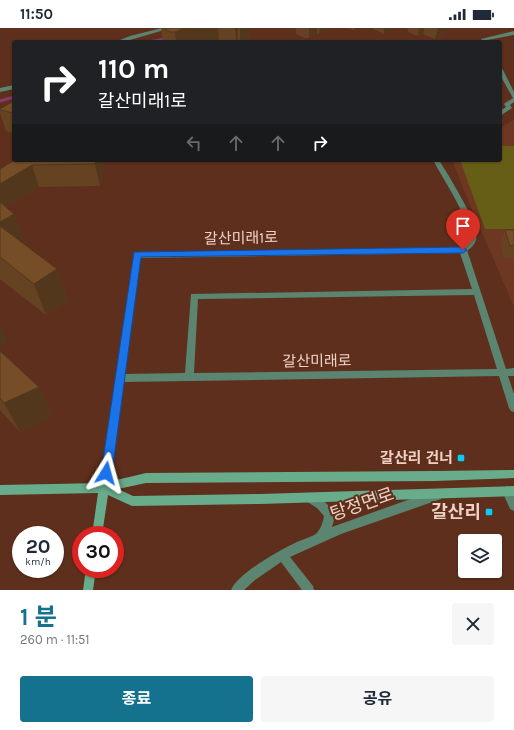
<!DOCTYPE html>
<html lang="ko">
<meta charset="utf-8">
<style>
:root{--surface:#fff;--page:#f6f6f7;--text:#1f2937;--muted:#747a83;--accent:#15728f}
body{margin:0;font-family:Karla,"Noto Sans KR",sans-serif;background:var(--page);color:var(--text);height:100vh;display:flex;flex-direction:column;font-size:15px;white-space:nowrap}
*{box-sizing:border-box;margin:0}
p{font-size:13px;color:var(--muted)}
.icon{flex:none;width:22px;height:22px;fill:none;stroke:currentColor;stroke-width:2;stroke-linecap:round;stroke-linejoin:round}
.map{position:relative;height:562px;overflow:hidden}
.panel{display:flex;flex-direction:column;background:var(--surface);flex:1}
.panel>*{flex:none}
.guide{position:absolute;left:12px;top:12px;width:490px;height:122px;border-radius:4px;box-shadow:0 1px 3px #0004;background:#202124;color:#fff;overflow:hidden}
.fabs{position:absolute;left:458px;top:506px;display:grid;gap:8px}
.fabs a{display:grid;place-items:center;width:44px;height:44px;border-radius:4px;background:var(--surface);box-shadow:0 1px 3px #0004;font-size:20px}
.speed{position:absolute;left:12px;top:498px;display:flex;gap:8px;font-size:20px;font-weight:700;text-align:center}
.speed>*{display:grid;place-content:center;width:52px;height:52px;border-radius:50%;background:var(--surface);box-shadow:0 1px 3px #0004;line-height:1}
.speed small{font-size:10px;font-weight:400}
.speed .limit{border:6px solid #d22;background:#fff;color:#111}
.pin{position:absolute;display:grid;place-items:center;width:34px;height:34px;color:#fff;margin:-41px -17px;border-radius:50% 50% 50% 0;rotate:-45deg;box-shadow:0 0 4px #0007}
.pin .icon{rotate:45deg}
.me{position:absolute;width:44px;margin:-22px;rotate:8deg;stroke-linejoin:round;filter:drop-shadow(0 0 3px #0008)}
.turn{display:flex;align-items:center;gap:14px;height:84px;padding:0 20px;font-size:18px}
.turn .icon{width:52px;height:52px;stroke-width:2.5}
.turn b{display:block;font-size:28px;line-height:34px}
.lanes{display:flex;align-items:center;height:38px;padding:0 20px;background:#0003;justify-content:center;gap:20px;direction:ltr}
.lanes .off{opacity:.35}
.round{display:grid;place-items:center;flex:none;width:42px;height:42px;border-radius:4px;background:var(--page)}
.summary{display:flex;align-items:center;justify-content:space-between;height:68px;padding:0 20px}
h1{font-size:24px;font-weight:700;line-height:30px;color:var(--accent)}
.action{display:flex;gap:8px;margin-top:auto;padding:8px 20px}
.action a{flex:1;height:46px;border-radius:4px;background:var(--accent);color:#fff;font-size:16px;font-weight:700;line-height:46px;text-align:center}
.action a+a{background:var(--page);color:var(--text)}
.status{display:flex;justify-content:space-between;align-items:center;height:28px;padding:0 20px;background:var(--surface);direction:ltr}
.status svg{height:11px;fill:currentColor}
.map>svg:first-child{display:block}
</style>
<div class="status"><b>11:50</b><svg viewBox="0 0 49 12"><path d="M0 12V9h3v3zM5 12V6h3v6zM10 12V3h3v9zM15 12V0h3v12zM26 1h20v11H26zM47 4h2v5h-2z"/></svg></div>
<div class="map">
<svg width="514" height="562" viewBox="0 0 514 562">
<rect width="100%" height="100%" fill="#5e2f1c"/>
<path fill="#6e3721" d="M514 92V279L465 165 452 132H500V100Z"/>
<path fill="#665e16" d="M500 118H514V201H485L460 132H500Z"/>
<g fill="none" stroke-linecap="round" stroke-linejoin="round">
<g stroke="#87386c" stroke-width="3">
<path d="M150 14 168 10"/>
<path d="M0 73 14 69"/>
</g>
<g fill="#5b8570" fill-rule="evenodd">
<path d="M514 3V7L487 12 489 14H483L481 11Z"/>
<path d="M500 40 503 42 514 64V74L510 77 512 80 500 88V83L506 79 504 76 505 75 513 70 500 47Z"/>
<path d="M433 132H439C448 147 481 198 476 212 474 218 468 223 463 225L459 222 469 211C469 188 444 153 433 132Z"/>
</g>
<g fill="#5b8570" fill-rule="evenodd">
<path d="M162 0H171L123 14H115L130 8Z"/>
<path d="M14 57V61L0 64V60Z"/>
<path d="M463 219 467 222 506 341 514 340V348H508L514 366V384L511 383 509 380 499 348 123 354 109 460 108 463 104 465 100 463 99 460 134 225ZM460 225 472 261 191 266 185 345 124 346 140 230ZM474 267 497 341 194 345 198 271Z"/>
<path d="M507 458 511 460 514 467V483L510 481 502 463 503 460Z"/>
<path d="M437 463 441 465 442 468 441 471 341 506 290 529 313 558 314 562H302L281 534 255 552 244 562H231C238 545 280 522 297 514 303 511 312 509 317 505 321 500 323 494 324 488L317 480 306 473 305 470 306 467 310 465C318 468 332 478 334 486 335 490 333 495 332 499L416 469Z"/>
</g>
<g fill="#68ac8c" fill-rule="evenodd">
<path d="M514 442V450L435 453 146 455 118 461 133 468 260 466 514 458V468L260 476 132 478 108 467 102 507H92L98 465 0 467V457L104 455 146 445 435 443Z"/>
<path d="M86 541H96L93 562H83Z"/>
</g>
</g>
<g fill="#654322">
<path d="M161 0H250V14H222L219 13 215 14H163Z"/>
<path d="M296 0H329L319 6 317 5 309 10H305L296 6Z"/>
<path d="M348 0H356L353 2Z"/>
<path d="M373 0H394L384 6 373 1Z"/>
<path d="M406 0H445L443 7 435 11 423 6 418 8 408 4V1Z"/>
<path d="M14 73V105L6 103 0 85V81Z"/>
<path d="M15 132H102L104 141 100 158 39 159 6 179 14 186 26 218 57 241 68 273 46 287 0 251V141Z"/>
<path d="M505 202H514V236L512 230H504L500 215Z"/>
<path d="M0 323 39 359 52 389 20 404 0 382Z"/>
</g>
<g fill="#52371c">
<path d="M185 0H218L219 13 215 14H176L175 4Z"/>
<path d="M235 0H238V14H236Z"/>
<rect x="240" y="0" width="10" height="14"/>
<path d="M309 0H317V5L309 10Z"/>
<path d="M320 0H329L319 6Z"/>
<path d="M384 0H394L384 6Z"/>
<path d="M419 0H424L423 6 418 8Z"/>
<path d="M438 0H445L443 7 435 11Z"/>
<path d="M96 132H102L104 141 100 158 95 136Z"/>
<path d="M32 137 39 159 0 183V156Z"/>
<path d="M14 186 26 218 0 204V194Z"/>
<path d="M57 241 68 273 46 287 34 256Z"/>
<path d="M0 296 8 313 0 319Z"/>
<path d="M39 359 52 389 20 404 4 375Z"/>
</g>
<g fill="#754e28" stroke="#52371c">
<path d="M163 0H185L175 4H170Z"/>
<path d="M14 73V85L0 82V81Z"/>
<path d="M15 132H96L95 136 32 137 0 156V141Z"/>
<path d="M0 174 14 186 0 194Z"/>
<path d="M0 198 57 241 34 256 0 229Z"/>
<path d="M505 202H514V217L510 218Z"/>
<path d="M0 323 39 359 4 375 0 370Z"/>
</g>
<path fill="#1a73e8" stroke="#114b97" d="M463 219 467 222 463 225 141 229 112 445 110 448 106 450 102 448 101 445 134 224Z"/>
<g fill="#08cbfa" stroke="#5e2f1c" stroke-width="1.5">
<rect x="457" y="426" width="8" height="8" rx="2"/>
<rect x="485" y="480" width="8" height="8" rx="2"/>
</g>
<g text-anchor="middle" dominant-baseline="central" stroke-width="4" stroke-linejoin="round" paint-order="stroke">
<g font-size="15" fill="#eed0c4" stroke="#5e2f1c">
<text transform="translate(241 210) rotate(-1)">갈산미래1로</text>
<text transform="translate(317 333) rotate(-1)">갈산미래로</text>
</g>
<g font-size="15" font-weight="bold" fill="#eed0c4" stroke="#5e2f1c" text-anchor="end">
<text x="453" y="430">갈산리 건너</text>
</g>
<g font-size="18" fill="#eed0c4" stroke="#5e2f1c">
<text transform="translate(362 476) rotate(-19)">탕정면로</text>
</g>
<g font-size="18" font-weight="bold" fill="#eed0c4" stroke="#5e2f1c" text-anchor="end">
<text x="481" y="484">갈산리</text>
</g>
</g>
</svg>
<div class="fabs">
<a><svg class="icon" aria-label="layers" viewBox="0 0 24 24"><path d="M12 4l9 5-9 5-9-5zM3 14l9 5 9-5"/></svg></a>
</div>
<div class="speed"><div>20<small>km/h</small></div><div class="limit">30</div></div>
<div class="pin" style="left:463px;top:222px;background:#d93025"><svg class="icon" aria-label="arrive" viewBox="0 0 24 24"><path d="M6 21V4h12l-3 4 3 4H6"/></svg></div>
<svg class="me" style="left:106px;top:445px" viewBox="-20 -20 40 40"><path d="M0-17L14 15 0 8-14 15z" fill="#1a73e8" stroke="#fff" stroke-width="4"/></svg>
<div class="guide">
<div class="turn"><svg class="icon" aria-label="right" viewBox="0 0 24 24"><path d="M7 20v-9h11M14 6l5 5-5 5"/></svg><div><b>110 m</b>갈산미래1로</div></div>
<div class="lanes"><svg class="icon off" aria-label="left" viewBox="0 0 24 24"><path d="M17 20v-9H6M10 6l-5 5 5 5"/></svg><svg class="icon off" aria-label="ahead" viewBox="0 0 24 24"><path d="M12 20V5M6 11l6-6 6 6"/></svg><svg class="icon off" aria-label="ahead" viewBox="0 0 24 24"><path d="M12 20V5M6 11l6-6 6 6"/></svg><svg class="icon" aria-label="right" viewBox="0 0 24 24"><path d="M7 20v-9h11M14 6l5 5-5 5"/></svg></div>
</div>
</div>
<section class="panel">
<div class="summary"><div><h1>1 분</h1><p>260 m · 11:51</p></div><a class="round"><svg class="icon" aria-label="close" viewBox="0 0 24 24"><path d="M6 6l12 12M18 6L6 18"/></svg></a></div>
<div class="action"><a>종료</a><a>공유</a></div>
</section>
